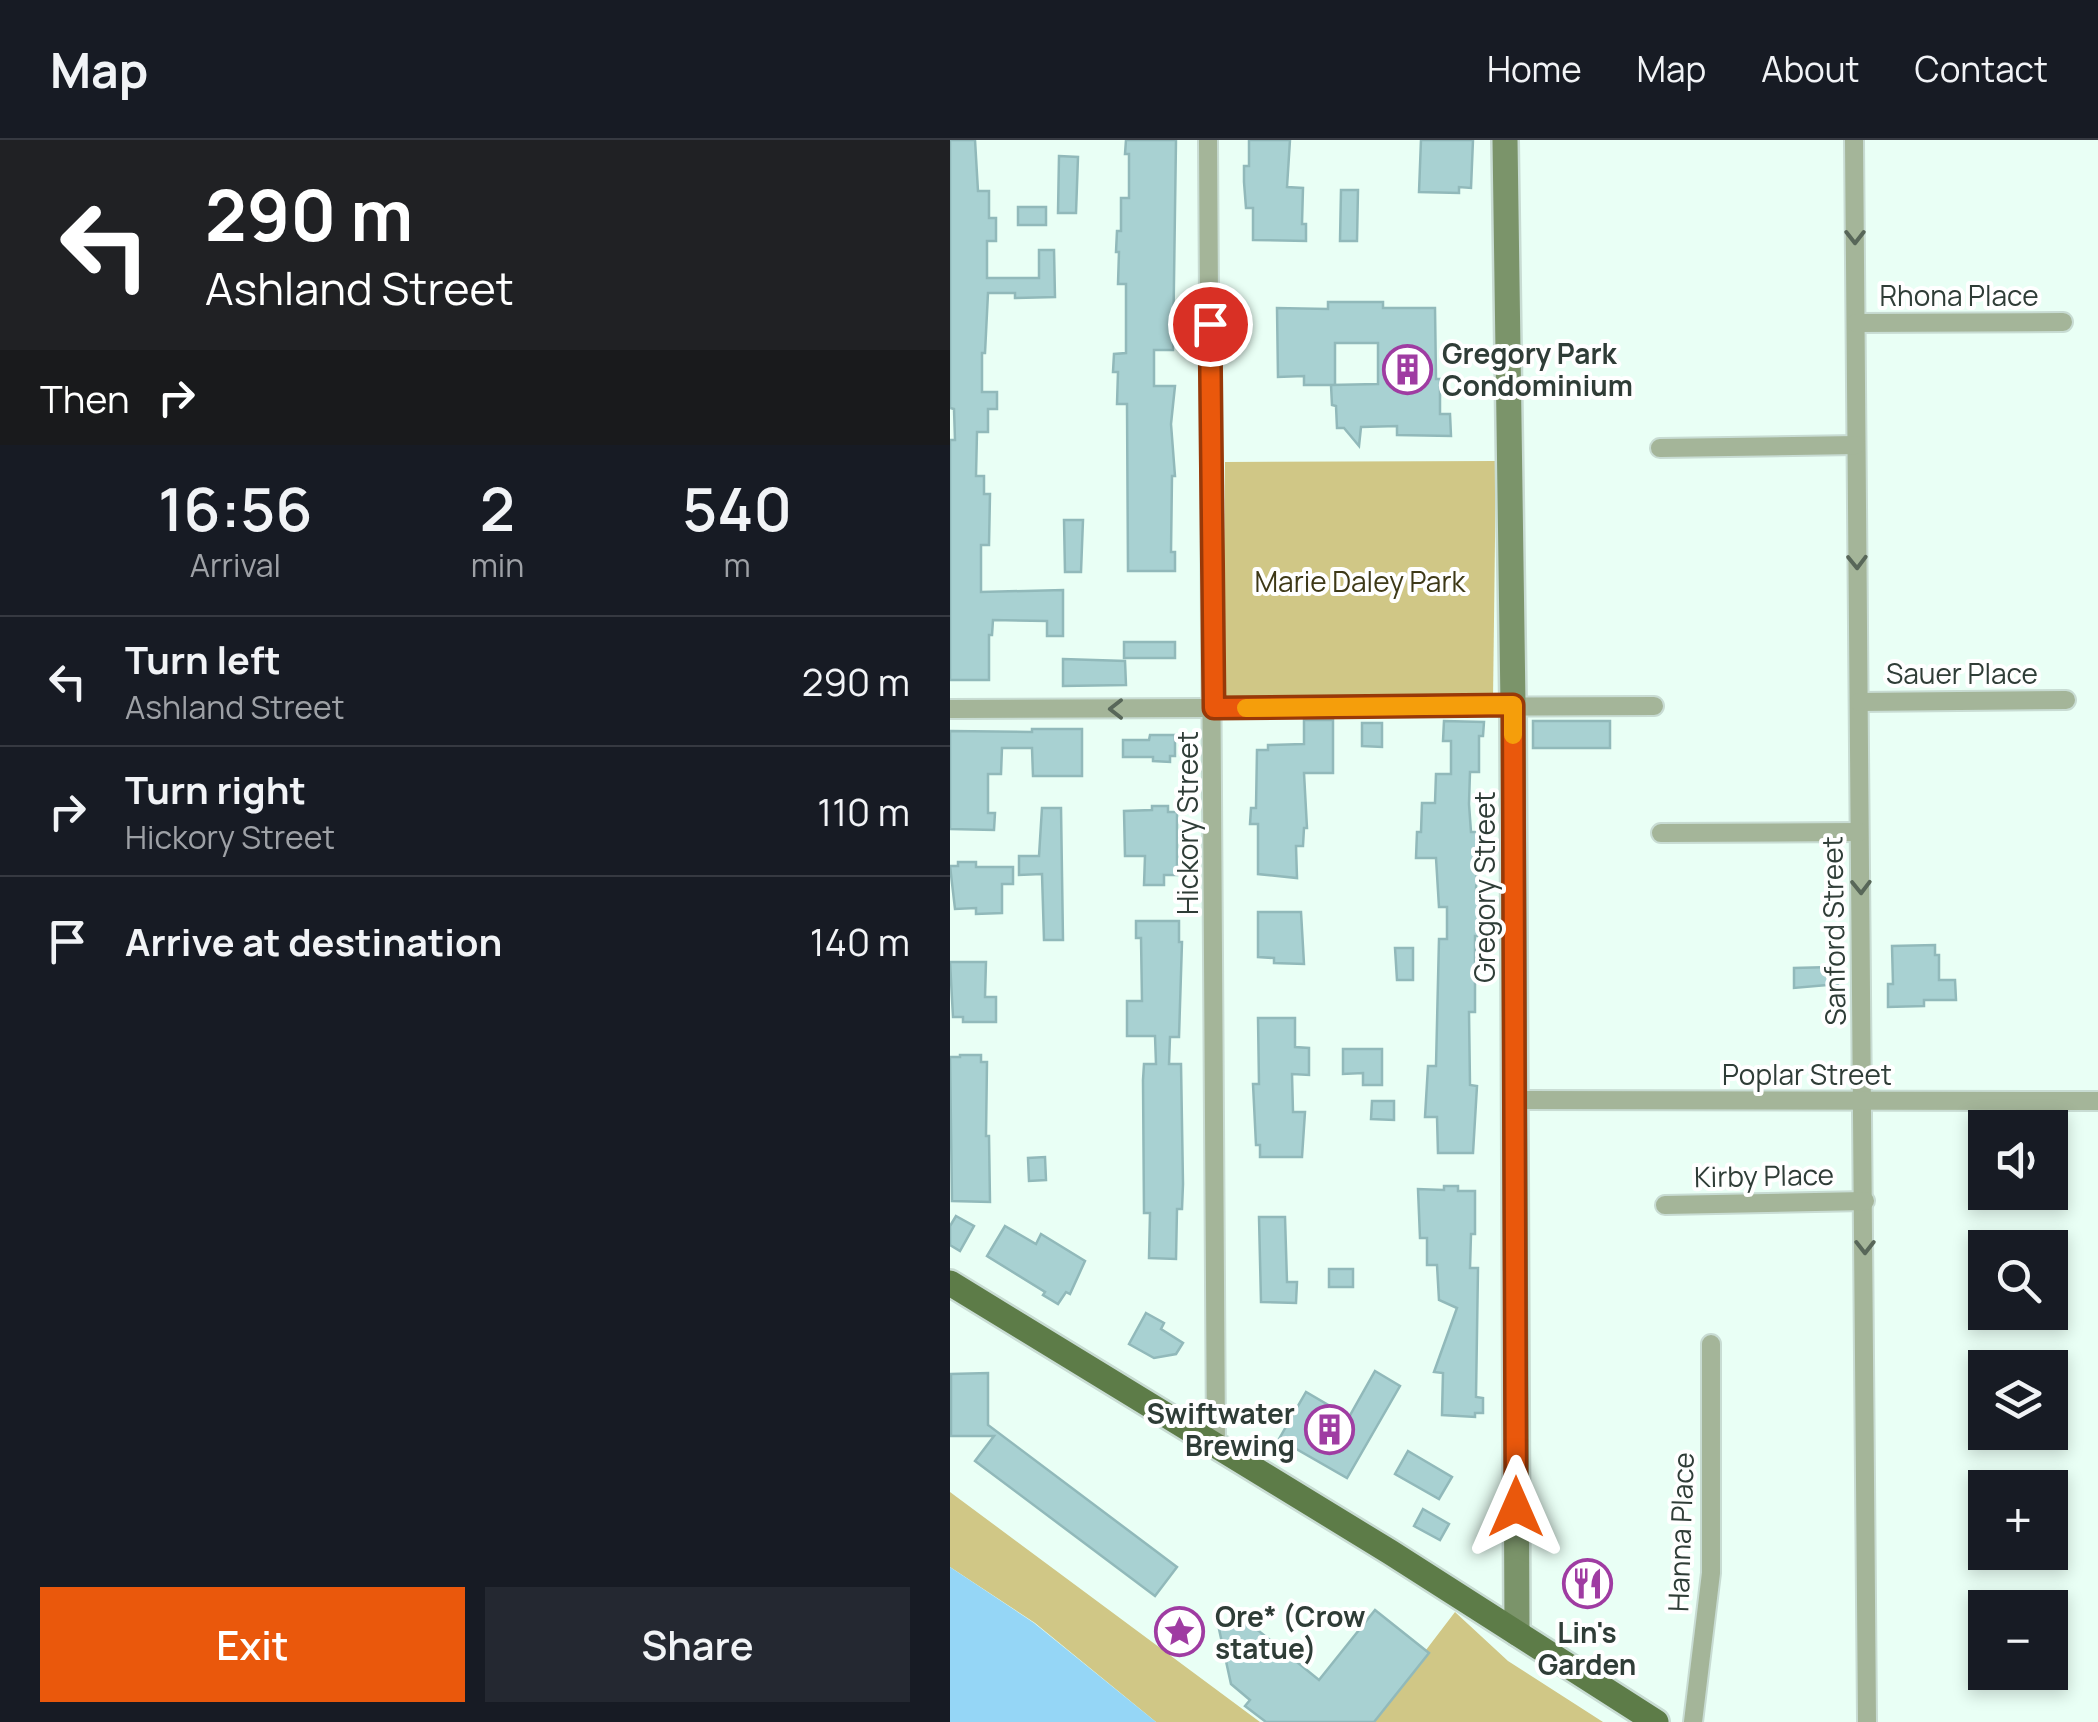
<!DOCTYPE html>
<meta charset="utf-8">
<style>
:root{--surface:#171b24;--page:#242831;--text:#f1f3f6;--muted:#9ea1a6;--line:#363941;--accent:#ea580c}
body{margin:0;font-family:Manrope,sans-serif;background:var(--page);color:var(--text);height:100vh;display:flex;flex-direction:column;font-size:38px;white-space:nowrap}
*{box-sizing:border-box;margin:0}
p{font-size:32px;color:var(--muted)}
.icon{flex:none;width:55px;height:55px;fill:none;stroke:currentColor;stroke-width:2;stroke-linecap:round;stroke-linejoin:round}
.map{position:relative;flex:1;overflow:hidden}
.sheet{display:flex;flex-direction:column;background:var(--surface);width:950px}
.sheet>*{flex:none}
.hud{background:#202124;color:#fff;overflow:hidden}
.fabs{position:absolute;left:1018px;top:970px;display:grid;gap:20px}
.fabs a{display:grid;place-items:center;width:100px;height:100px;border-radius:0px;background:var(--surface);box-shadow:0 5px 15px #0003;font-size:50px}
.pin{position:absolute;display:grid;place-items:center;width:85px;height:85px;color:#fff;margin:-42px;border:5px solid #fff;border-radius:50%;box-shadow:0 2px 10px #0007}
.me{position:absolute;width:110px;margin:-55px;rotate:0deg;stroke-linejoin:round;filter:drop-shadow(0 0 8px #0008)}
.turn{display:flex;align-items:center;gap:35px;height:210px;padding:0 40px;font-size:45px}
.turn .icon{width:130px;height:130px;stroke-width:2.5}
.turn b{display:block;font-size:70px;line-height:85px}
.then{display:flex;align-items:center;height:95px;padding:0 40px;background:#0003;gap:20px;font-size:38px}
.eta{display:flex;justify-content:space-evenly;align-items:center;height:170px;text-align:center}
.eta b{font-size:60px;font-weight:600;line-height:70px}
.cta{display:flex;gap:20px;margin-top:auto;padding:20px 40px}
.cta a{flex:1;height:115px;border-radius:0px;background:var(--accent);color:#fff;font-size:40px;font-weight:600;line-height:115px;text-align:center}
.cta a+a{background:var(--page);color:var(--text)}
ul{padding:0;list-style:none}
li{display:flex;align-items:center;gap:30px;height:130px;padding:0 40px;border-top:2px solid var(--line)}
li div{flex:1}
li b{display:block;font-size:38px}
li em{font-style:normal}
header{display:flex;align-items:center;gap:60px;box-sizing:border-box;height:140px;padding:0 50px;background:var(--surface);border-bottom:2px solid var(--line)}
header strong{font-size:48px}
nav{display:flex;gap:55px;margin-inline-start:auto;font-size:35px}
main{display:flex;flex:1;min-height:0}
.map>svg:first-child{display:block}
</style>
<header>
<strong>Map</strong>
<nav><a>Home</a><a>Map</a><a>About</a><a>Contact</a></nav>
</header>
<main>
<section class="sheet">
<div class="hud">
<div class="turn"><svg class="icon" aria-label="left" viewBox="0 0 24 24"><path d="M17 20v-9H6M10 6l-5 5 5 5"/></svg><div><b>290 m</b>Ashland Street</div></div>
<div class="then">Then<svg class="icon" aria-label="right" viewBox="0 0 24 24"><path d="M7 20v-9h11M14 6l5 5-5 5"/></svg></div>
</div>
<div class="eta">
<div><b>16:56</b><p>Arrival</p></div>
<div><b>2</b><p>min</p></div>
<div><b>540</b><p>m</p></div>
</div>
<ul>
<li><svg class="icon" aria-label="left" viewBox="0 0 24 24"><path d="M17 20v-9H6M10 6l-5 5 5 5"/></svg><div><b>Turn left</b><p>Ashland Street</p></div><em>290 m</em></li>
<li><svg class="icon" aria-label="right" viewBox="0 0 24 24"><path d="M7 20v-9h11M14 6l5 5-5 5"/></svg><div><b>Turn right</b><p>Hickory Street</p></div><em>110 m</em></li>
<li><svg class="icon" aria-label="arrive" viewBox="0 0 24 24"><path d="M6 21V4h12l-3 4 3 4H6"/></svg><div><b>Arrive at destination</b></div><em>140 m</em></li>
</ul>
<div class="cta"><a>Exit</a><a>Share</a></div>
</section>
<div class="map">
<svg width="1148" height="1582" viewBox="0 0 1148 1582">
<rect width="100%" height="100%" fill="#e9fff5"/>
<g fill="#d0c786">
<path d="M546 321 543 559 274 561 275 322Z"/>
<path d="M0 1352 310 1582H206L85 1483 0 1427Z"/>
<path d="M505 1472 558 1521 653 1582H421Z"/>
</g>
<path fill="#95d6f6" d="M0 1427 84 1483 206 1582H0Z"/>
<g fill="#a8d1d2" stroke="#91b9ba" stroke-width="2.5">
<path d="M0 0H25L28 51H39V78H46V101H37V138H89V110H104L105 157 65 158V153H38L35 213H32V252H47V269H38V292H27L26 336H34V354H40L39 405H31V452L113 450V496H97V481L43 480 42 495H39V540H0V300H5L4 269 0 268Z"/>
<path d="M176 0H226L223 210H204V246H225L221 284 225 336H222L221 412H225V431H178L177 264H167L168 232H163L164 214 176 213V144H168L169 112H166L167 91H171V58H179V14H175Z"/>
<path d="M299 0H340L337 47 353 48 352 84H356V101L303 100V68H296L294 42V26H299Z"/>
<path d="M471 0H523L521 48 509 47V53L469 52Z"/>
<path d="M109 16 128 17 126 73H108Z"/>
<path d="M391 50H408L407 101H390Z"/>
<rect x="68" y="67" width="28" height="18"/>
<path d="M378 162H433V168H485L486 239H490V274H500L501 296 447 295V286L411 287 409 306 394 288H387L386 266 382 265 381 245 428 244V203H385V245H354V236L328 237 327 168 378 169Z"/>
<path d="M114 380H133L131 432H115Z"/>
<rect x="174" y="502" width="51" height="16"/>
<path d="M113 519 175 521 176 545 113 546Z"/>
<path d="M354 580H383V633H354L357 688H354L353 706H346L347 738 308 734V684H300L301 668H306L307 610H318V605L354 604Z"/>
<path d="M494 581 534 582 533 596H529V632H520L519 664 521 692H528L526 751H529V776H532V796H525V872H519L520 945 527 946 523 1013H488L487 977H475L478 926H486L489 799H497V767H489L486 718H466L467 692H471L472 663H485L486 634H501V601H493Z"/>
<rect x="583" y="581" width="77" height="27"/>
<path d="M412 583H432V607L412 606Z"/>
<path d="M82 589H132V636H83L82 608H52L51 634H38V673H45L44 690 0 689V591L82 592Z"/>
<path d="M200 595H225V616H220V622L203 621V617H173V600H199Z"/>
<path d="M202 666H218V672H227V735H214V745H194L195 716H175L174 671 202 670Z"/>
<path d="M92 668H111L113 800H94L92 734 69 735V716H89Z"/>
<path d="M8 722H26V727H63V744H52V773L26 774V768L5 769 0 726H8Z"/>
<path d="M308 772H351L354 824 324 823V818L308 817Z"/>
<path d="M186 781H229V802H232L229 897H220L219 924H231L233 1044 232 1069H227L226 1119 199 1118 200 1073H194L193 940 194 924H206L205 896H177V861H192L191 798H186Z"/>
<path d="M985 805V815H989V840H1005L1006 860H974V866L938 867V844H943L942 806Z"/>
<path d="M445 808H463V840H447Z"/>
<path d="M0 822H36L35 857H46V882H13V877H3Z"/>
<path d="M882 827 889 829 888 844 844 848V828Z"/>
<path d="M308 878H345V907L359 908V935L342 934 343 972H355L352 1017H310V1005H306L303 944H309Z"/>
<path d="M393 909H432V945H413V933L393 934Z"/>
<path d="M10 915H31V922H37L36 996H39L40 1062 2 1061 0 917H10Z"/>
<path d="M422 961H444V980L421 979Z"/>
<path d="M95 1017 96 1040 79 1041 78 1018Z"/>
<path d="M494 1046H508V1051H525V1094H521L520 1128H528L526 1257 533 1258V1273H525V1277L492 1275 493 1233 484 1232 507 1168 489 1160 487 1125H477V1098H470L468 1049 494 1050Z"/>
<path d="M6 1076 24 1086 10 1111 0 1105V1086Z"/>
<path d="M309 1077H335L337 1142H347L346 1163 311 1162Z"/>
<path d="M55 1086 86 1104 91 1094 135 1121 120 1154 116 1152 108 1164 93 1155 95 1152 37 1116Z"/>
<rect x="379" y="1129" width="24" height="18"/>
<path d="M196 1173 214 1183 211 1189 233 1203 226 1214 204 1218 179 1204Z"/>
<path d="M425 1231 450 1246 397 1338 329 1299 356 1252 399 1277Z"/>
<path d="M38 1233V1285L227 1427 205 1456 25 1321 44 1296H1V1234Z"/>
<path d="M458 1311 502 1337 489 1359 445 1334Z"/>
<path d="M473 1369 499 1384 490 1400 464 1386Z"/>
<path d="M425 1470 479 1513 424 1582H316L295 1566 300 1560 281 1544 269 1489 299 1483 369 1540Z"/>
</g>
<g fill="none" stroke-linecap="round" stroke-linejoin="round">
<defs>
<g id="street">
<path d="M258 0 266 1306"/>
<path d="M904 0 917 1582"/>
<path d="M906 183 1113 182"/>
<path d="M710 308 906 305"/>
<path d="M909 562 1116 560"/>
<path d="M0 569 704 566"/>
<path d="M711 693 909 692"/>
<path d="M565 960 1148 961"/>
<path d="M715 1065 915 1061"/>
<path d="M743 1582 761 1433V1204"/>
</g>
<path id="secondary" d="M555 0 563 565 567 1493"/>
<path id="primary" d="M0 1143 440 1412 706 1582"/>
</defs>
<use href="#street" stroke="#c8dcd3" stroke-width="22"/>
<use href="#secondary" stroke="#c8dcd3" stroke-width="30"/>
<use href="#primary" stroke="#c8dcd3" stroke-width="30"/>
<use href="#street" stroke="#a4b599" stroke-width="18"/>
<use href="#secondary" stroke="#7b946a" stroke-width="25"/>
<use href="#primary" stroke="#5d7c48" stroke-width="25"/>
</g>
<defs><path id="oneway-chevron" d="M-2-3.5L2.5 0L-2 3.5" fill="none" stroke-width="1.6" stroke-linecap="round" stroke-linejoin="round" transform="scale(2.5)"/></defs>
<g stroke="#586759">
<use href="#oneway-chevron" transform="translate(905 97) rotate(90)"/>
<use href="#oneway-chevron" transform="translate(907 422) rotate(89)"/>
<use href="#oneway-chevron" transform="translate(166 569) rotate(180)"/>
<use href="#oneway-chevron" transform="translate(911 747) rotate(89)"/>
<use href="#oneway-chevron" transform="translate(915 1107) rotate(90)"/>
</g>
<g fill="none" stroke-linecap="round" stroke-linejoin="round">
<defs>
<path id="route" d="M260 184 264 568 563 565 566 1367"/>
</defs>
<use href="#route" stroke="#983908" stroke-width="25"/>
<use href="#route" stroke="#ea580c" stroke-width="18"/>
<path stroke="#f59e0b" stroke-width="18" d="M296 568 563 565V595"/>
</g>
<defs>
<symbol id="building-ring" viewBox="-11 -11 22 22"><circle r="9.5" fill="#fff" stroke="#9f3ca2" stroke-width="1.5"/><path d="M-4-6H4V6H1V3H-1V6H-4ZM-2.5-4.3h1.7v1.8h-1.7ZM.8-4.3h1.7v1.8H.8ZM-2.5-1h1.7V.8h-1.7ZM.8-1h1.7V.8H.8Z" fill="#9f3ca2"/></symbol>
<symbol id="restaurant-ring" viewBox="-11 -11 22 22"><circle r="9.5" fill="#fff" stroke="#9f3ca2" stroke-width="1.5"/><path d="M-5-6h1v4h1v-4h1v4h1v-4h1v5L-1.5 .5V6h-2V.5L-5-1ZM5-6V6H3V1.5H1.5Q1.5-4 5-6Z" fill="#9f3ca2"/></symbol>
<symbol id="sight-ring" viewBox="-11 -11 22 22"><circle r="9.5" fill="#fff" stroke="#9f3ca2" stroke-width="1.5"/><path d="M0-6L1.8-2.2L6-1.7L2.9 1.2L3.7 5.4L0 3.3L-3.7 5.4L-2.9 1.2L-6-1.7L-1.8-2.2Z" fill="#9f3ca2"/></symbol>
</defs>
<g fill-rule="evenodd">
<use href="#building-ring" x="430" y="202" width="55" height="55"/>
<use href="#building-ring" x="352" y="1262" width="55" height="55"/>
<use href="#restaurant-ring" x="610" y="1416" width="55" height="55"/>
<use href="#sight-ring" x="202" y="1464" width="55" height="55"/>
</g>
<g text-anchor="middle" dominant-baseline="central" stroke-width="8" stroke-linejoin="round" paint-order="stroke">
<g font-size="28" fill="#2f3d37" stroke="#fff">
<text x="1009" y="155">Rhona Place</text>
<text x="1012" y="533">Sauer Place</text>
<text transform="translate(237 683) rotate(-90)">Hickory Street</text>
<text transform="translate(534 747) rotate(-90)">Gregory Street</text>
<text transform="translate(883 791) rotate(-91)">Sanford Street</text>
<text x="857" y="934">Poplar Street</text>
<text transform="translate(814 1035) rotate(-1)">Kirby Place</text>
<text transform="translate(730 1392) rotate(-88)">Hanna Place</text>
</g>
<g font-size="28" font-weight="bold" fill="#2f3d37" stroke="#fff" text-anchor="start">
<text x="492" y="213">Gregory Park<tspan x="492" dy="32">Condominium</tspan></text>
<text x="345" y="1273" text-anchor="end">Swiftwater<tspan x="345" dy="32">Brewing</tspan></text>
<text x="265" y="1476">Ore* (Crow<tspan x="265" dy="32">statue)</tspan></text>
<text x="637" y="1492" text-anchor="middle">Lin's<tspan x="637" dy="32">Garden</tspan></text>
</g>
<g font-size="28" fill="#3e3917" stroke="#fff">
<text x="410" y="441">Marie Daley Park</text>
</g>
</g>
</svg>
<div class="fabs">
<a><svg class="icon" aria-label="sound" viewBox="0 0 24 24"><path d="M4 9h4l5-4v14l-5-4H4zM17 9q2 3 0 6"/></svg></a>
<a><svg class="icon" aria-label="search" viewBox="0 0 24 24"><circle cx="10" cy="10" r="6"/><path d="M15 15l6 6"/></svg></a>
<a><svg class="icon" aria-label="layers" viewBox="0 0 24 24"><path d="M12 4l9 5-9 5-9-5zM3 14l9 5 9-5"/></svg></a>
<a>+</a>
<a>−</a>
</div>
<div class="pin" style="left:260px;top:184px;background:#d93025"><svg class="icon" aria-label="arrive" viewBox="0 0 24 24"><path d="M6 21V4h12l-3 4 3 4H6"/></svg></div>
<svg class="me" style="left:566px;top:1367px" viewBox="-20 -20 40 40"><path d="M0-17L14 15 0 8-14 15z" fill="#ea580c" stroke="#fff" stroke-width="4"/></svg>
</div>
</main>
